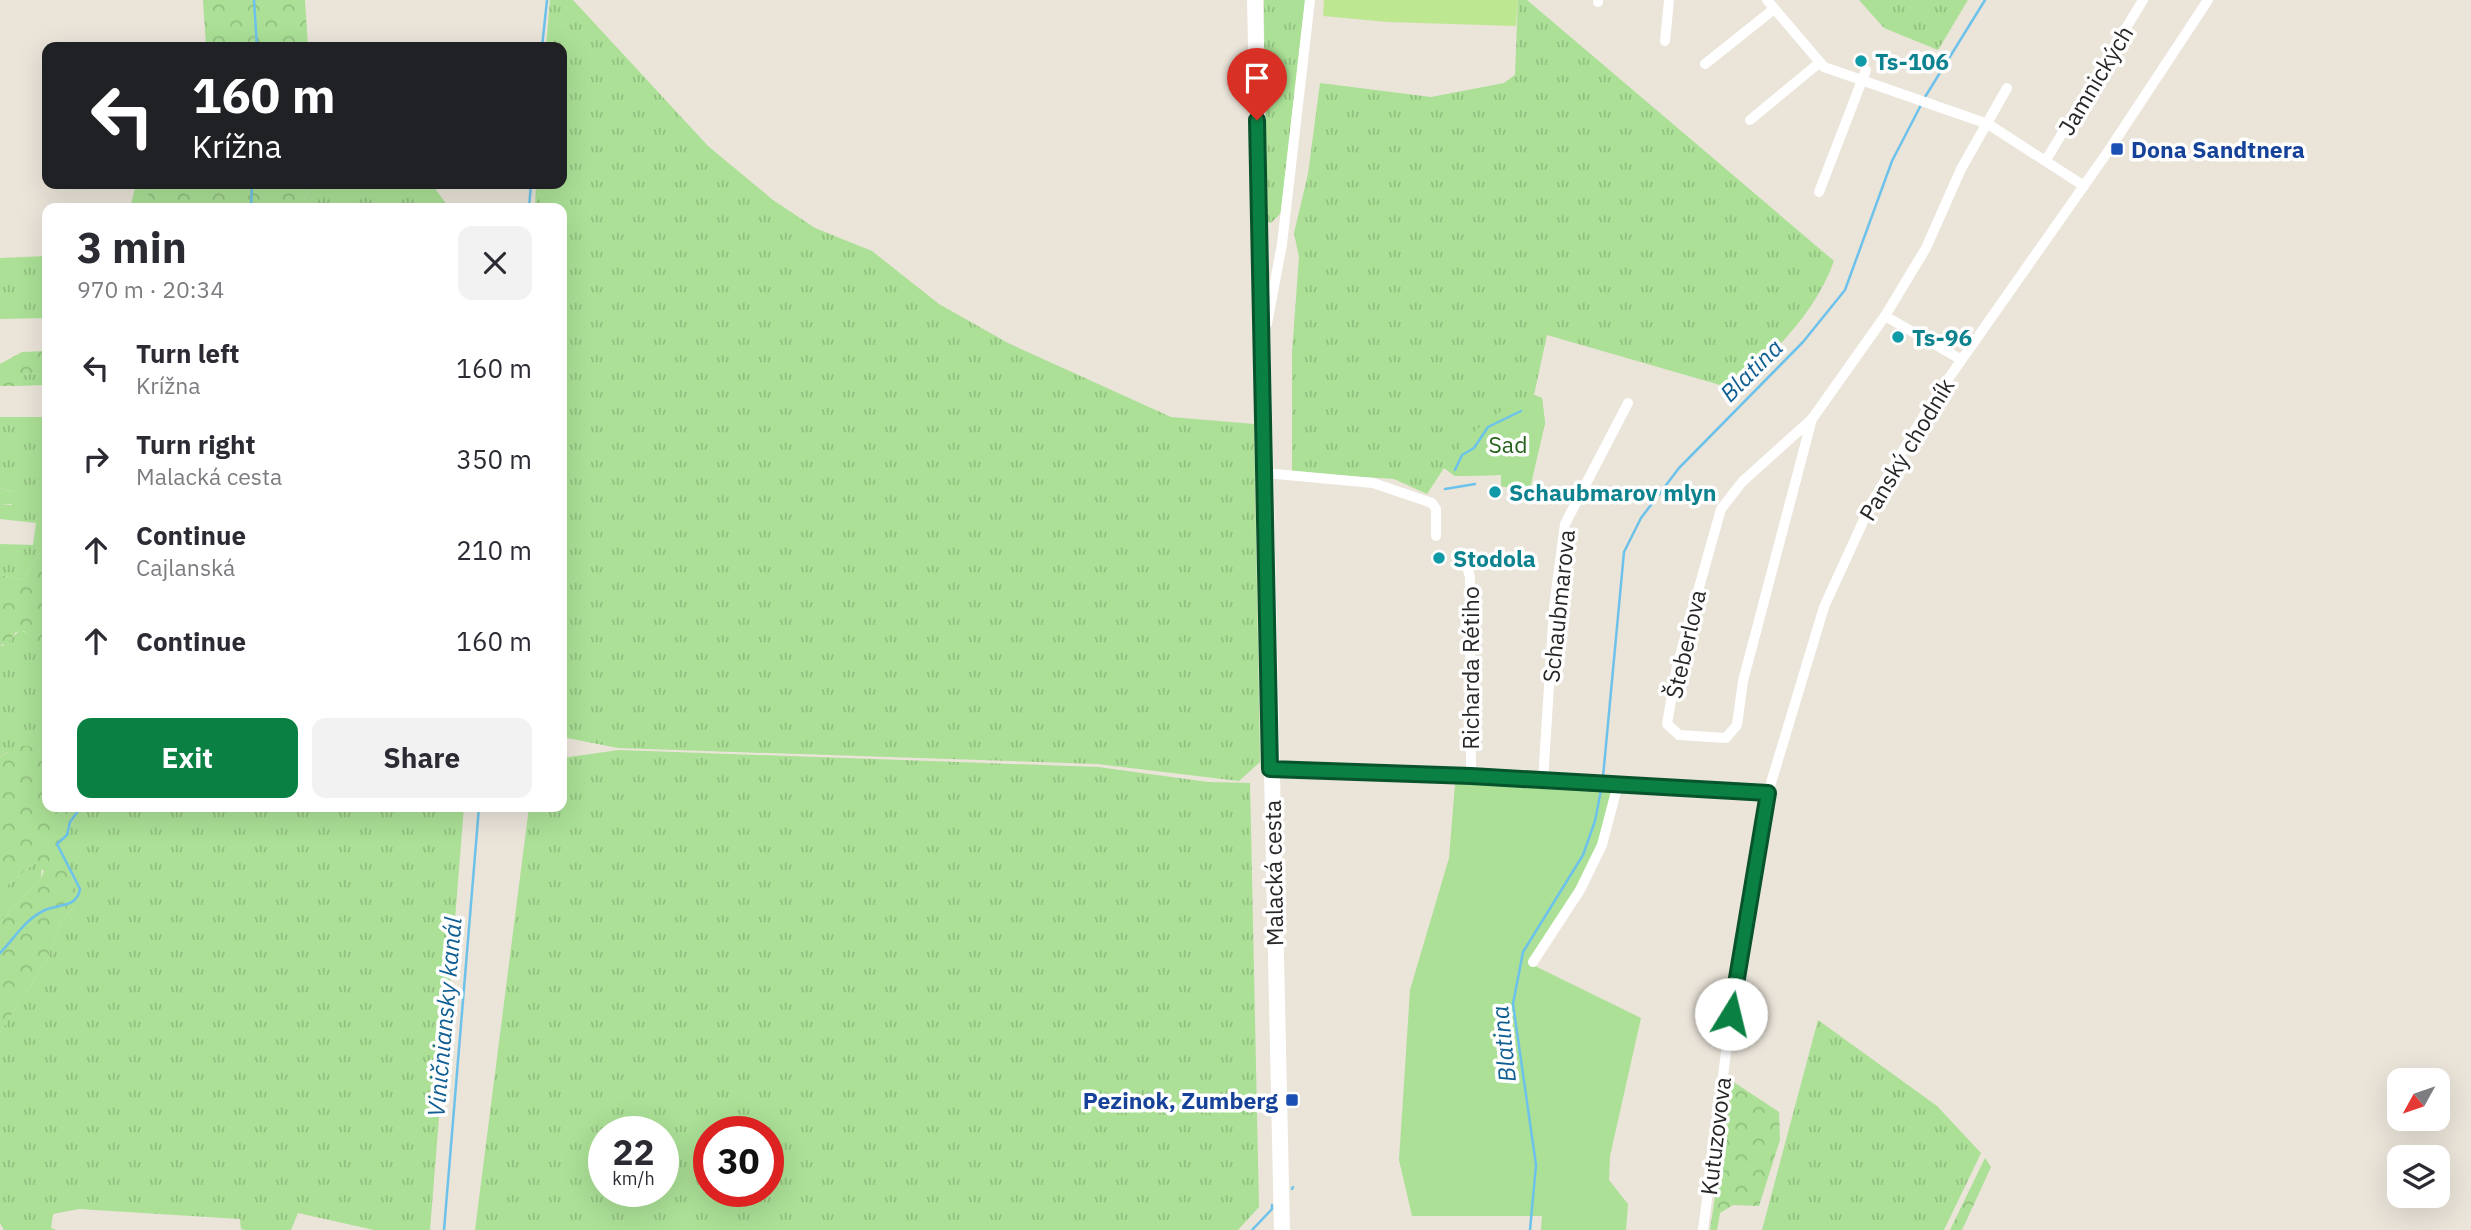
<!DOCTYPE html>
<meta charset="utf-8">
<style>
:root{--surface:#fff;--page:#f2f2f3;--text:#2b2b33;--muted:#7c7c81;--accent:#0b8043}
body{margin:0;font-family:"IBM Plex Sans",sans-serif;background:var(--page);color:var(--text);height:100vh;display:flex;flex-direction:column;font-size:26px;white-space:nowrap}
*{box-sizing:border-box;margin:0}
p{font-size:23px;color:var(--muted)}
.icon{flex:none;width:38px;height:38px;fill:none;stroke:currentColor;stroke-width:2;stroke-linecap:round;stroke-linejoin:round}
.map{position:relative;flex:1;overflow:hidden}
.drawer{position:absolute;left:42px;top:203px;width:525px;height:609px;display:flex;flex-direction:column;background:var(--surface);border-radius:14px;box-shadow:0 7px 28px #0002}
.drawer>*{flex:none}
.guide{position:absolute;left:42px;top:42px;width:525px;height:147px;border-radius:14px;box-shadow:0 7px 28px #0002;background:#202124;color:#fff;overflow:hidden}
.needle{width:46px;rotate:230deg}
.controls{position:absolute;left:2387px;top:1068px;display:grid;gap:14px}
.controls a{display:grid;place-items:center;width:63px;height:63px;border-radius:14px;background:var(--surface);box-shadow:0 7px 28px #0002;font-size:35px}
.speed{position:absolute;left:588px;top:1116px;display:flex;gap:14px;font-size:35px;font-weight:700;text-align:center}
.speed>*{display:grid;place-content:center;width:91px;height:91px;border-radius:50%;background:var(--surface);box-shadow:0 7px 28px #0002;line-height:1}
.speed small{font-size:18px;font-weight:400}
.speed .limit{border:10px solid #d22;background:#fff;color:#111}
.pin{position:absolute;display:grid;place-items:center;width:60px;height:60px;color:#fff;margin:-72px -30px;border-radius:50% 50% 50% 0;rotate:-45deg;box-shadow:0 0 7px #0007}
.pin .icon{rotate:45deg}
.me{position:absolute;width:77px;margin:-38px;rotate:9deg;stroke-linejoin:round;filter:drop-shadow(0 0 5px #0008)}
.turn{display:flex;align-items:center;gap:24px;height:147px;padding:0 35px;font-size:32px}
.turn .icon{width:91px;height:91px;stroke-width:2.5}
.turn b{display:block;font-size:49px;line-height:60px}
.round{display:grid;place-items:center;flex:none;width:74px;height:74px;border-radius:14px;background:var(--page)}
.head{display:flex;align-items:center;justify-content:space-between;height:119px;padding:0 35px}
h1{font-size:42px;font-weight:800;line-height:52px}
.primary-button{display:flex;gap:14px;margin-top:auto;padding:14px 35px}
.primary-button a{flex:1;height:80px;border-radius:14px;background:var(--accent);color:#fff;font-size:28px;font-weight:800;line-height:80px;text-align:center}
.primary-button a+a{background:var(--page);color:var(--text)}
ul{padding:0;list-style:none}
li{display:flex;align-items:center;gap:21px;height:91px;padding:0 35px}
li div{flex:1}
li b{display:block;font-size:26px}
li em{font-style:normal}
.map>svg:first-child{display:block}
</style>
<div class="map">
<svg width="2471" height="1230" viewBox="0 0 2471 1230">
<defs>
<pattern id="grass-tufts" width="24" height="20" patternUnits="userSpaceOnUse" patternTransform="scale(1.75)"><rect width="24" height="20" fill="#abe096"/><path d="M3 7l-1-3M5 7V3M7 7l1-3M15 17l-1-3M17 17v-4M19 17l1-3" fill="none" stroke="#93c081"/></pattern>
<pattern id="forest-crowns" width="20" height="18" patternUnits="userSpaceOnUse" patternTransform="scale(1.75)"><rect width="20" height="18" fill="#abe096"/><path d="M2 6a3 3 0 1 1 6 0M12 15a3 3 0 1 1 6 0" fill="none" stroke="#93c081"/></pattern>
</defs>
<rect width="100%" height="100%" fill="#eae4d9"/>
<g fill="url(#grass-tufts)" fill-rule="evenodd">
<path d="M550 0H573L708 146 773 200 815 228 872 251 939 304 1008 343 1171 417 1254 424 1260 762 1239 781 1097 764 618 748 562 737V208H535L536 184H562V47H546Z"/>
<path d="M1264 0H1305L1281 213 1271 223 1265 221Z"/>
<path d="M1518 0H1527L1834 261C1815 314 1774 352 1734 389L1547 335 1534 395 1542 398 1545 423 1529 492 1501 486V475L1455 476 1444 468 1427 494 1394 479 1292 472V352L1299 257 1294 233 1308 174 1320 83 1431 97 1504 83 1515 75Z"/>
<path d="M1859 0H1968L1938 50 1884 28Z"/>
<path d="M136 184H150L145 208H130Z"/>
<path d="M312 184H432L449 208H300Z"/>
<path d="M47 256V318L0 319V258Z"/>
<path d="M47 372V385L17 386 22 375Z"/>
<path d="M0 417H47V541L23 580 0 575V544L33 545 36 523 0 519V504L12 505 13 492 0 488Z"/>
<path d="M20 630C56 643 47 724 47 755 34 746 12 747 0 757V645L3 646Z"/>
<path d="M619 750 1098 767 1208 782 1250 783 1259 1207 1238 1230H475L529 807H562V758ZM604 1132H663V1192H604ZM709 1132H768V1192H709Z"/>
<path d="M82 807H464L430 1230H374L298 1213 291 1230H245L241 1229 240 1219 79 1209 53 1214 51 1228 56 1230H4L0 1223V1032L46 962 61 923 79 900 69 867 58 846Z"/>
<path d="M35 863 42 867 41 878 0 922V891Z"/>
<path d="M1818 1020 1937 1106 1981 1153 1944 1230H1762Z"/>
</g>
<g fill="url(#forest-crowns)">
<path d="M203 0H305L308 47H206Z"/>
<path d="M150 184H312L300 208H145Z"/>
<path d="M47 351V372L22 375 17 386H0V364L22 352Z"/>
<path d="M0 488 15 493 14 504H0Z"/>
<path d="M47 541V674L30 637 24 631 16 632 7 644 0 645V575L23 580Z"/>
<path d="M18 746H28L47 755V807H82L58 846 69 867 79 900 61 923 46 962 0 1032V922L41 878 44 871 35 863 0 891V757Z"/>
<path d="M1732 1081 1779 1112 1780 1140 1759 1206 1733 1205 1720 1213 1717 1230H1710Z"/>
<path d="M1985 1158 1991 1167 1962 1230H1950Z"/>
</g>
<g fill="#abe096">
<path d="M1534 395 1542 398 1545 423 1529 492 1501 486V475L1455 476 1444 468C1468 433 1494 411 1534 395Z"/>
<path d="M1456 772 1617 785 1602 845 1533 962 1537 967 1641 1018 1610 1156 1609 1180 1628 1204 1626 1230H1541L1542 1216H1412L1399 1160 1410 990 1449 858Z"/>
</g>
<path fill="#bee792" d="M1324 0H1518L1516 26 1388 22 1323 16Z"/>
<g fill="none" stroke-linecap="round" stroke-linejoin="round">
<g stroke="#6dc2eb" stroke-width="2.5">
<path d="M254 0 257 47"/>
<path d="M542 47 547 0"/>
<path d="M1925 97 1985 0"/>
<path d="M251 208 252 184"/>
<path d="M529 208 531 184"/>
<path d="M1455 470 1462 455 1474 448 1488 427 1521 411"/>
<path d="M1445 489 1475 484"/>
<path d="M1603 777 1624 552 1641 518 1679 468 1803 342 1845 290 1892 161 1922 103"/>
<path d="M0 953C15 938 24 920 45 910 58 904 77 908 80 889L57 844 67 835 70 822 81 807"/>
<path d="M1292 1189 1293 1187"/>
<path d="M444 1230 479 807"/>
<path d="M1252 1230 1272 1209V1205"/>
<path d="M1530 1230 1536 1165 1513 1004 1523 952 1583 855 1595 821 1601 790"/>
</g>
<g stroke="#fff" stroke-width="10">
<path d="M1767 0 1824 67 1988 124 2084 186"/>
<path d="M1598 2V0"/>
<path d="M1665 41 1669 0"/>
<path d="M1705 64 1774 9"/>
<path d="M1750 120 1819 63"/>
<path d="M2046 160 2143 0"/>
<path d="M1819 192 1866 70"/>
<path d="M1885 316 1960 359"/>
<path d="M1267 324 1282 244 1310 0"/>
<path d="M1812 419 1742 482 1721 509 1677 666 1667 724 1679 735 1726 738 1737 725 1743 681 1812 419 1885 316 1926 248 1961 169 2007 88"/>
<path d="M1265 473 1373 483 1432 503 1436 509V536"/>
<path d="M1465 560 1470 577 1471 776"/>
<path d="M1271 770 1471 776 1768 793"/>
<path d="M1543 781 1554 607 1565 524 1628 403"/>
<path d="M1533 962 1580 890 1602 845 1618 784"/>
<path d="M1703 1230 1731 1014 1768 793 1824 607 1872 502 1932 402 2109 150 2208 0"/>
</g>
<path stroke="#fff" stroke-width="16" d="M1255 0 1282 1230"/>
</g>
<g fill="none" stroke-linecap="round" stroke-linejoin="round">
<defs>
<path id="route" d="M1257 120 1270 769 1471 776 1768 793 1731 1014"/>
</defs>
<use href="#route" stroke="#07532c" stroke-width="18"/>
<use href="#route" stroke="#0b8043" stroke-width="12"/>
</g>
<g fill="#0f9aa8" stroke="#fff" stroke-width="2.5">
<circle cx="1861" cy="61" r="7"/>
<circle cx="1898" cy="337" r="7"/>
<circle cx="1495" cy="492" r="7"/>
<circle cx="1439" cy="558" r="7"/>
</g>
<g fill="#1a4fb4" stroke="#fff" stroke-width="2.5">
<rect x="2110" y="142" width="14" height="14" rx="3.5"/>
<rect x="1285" y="1093" width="14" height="14" rx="3.5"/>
</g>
<g text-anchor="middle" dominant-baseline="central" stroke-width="7" stroke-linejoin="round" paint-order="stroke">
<g font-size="23" font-weight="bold" fill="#0d838f" stroke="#fff" text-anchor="start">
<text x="1875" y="61">Ts-106</text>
<text x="1912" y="337">Ts-96</text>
<text x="1509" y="492">Schaubmarov mlyn</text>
<text x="1453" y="558">Stodola</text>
</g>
<g font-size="23" fill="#272727" stroke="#fff">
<text transform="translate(2095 80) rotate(-59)">Jamnických</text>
<text transform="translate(1906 449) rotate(-59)">Panský chodník</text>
<text transform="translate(1558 606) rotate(-84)">Schaubmarova</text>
<text transform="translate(1685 644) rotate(-77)">Šteberlova</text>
<text transform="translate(1470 668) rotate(-90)">Richarda Rétiho</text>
<text transform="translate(1273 873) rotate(-91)">Malacká cesta</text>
<text transform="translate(1715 1136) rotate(-83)">Kutuzovova</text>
</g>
<g font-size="23" font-weight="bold" fill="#164399" stroke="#fff" text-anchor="start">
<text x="2131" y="149">Dona Sandtnera</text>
<text x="1278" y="1100" text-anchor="end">Pezinok, Zumberg</text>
</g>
<g font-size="23" fill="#25611b" stroke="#fff">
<text x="1508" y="444">Sad</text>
</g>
<g font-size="24" font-style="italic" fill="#105f93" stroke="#fff">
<text transform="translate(1751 370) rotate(-45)">Blatina</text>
<text transform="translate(444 1017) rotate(-85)">Viničniansky kanál</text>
<text transform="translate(1503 1044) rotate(-96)">Blatina</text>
</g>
</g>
</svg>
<div class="controls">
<a><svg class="needle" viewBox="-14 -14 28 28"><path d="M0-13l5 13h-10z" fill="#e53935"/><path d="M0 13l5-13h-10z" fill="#7c7c81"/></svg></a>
<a><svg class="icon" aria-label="layers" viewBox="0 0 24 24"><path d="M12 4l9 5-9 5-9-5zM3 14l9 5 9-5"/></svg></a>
</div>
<div class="speed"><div>22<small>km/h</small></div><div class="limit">30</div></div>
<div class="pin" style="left:1257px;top:120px;background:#d93025"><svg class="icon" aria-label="arrive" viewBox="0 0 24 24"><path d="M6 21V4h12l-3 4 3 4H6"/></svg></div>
<svg class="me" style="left:1731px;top:1014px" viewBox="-20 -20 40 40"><circle r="19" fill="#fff"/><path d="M0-13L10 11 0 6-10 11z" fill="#0b8043"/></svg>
<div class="guide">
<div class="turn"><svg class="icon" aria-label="left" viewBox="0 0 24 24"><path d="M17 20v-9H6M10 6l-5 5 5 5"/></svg><div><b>160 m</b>Krížna</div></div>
</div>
<section class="drawer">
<div class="head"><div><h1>3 min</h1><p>970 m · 20:34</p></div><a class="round"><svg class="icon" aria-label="close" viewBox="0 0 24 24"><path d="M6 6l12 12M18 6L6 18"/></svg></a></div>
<ul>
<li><svg class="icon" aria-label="left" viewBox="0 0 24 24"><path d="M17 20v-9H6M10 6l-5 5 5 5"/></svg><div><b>Turn left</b><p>Krížna</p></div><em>160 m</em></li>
<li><svg class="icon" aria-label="right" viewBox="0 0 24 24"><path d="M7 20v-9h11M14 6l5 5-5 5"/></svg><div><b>Turn right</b><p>Malacká cesta</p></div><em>350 m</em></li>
<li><svg class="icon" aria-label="ahead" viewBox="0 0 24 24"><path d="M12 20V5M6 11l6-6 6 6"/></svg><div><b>Continue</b><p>Cajlanská</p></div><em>210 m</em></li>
<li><svg class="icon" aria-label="ahead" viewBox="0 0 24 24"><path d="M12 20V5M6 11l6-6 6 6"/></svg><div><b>Continue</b></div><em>160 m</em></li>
</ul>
<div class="primary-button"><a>Exit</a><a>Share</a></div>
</section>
</div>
